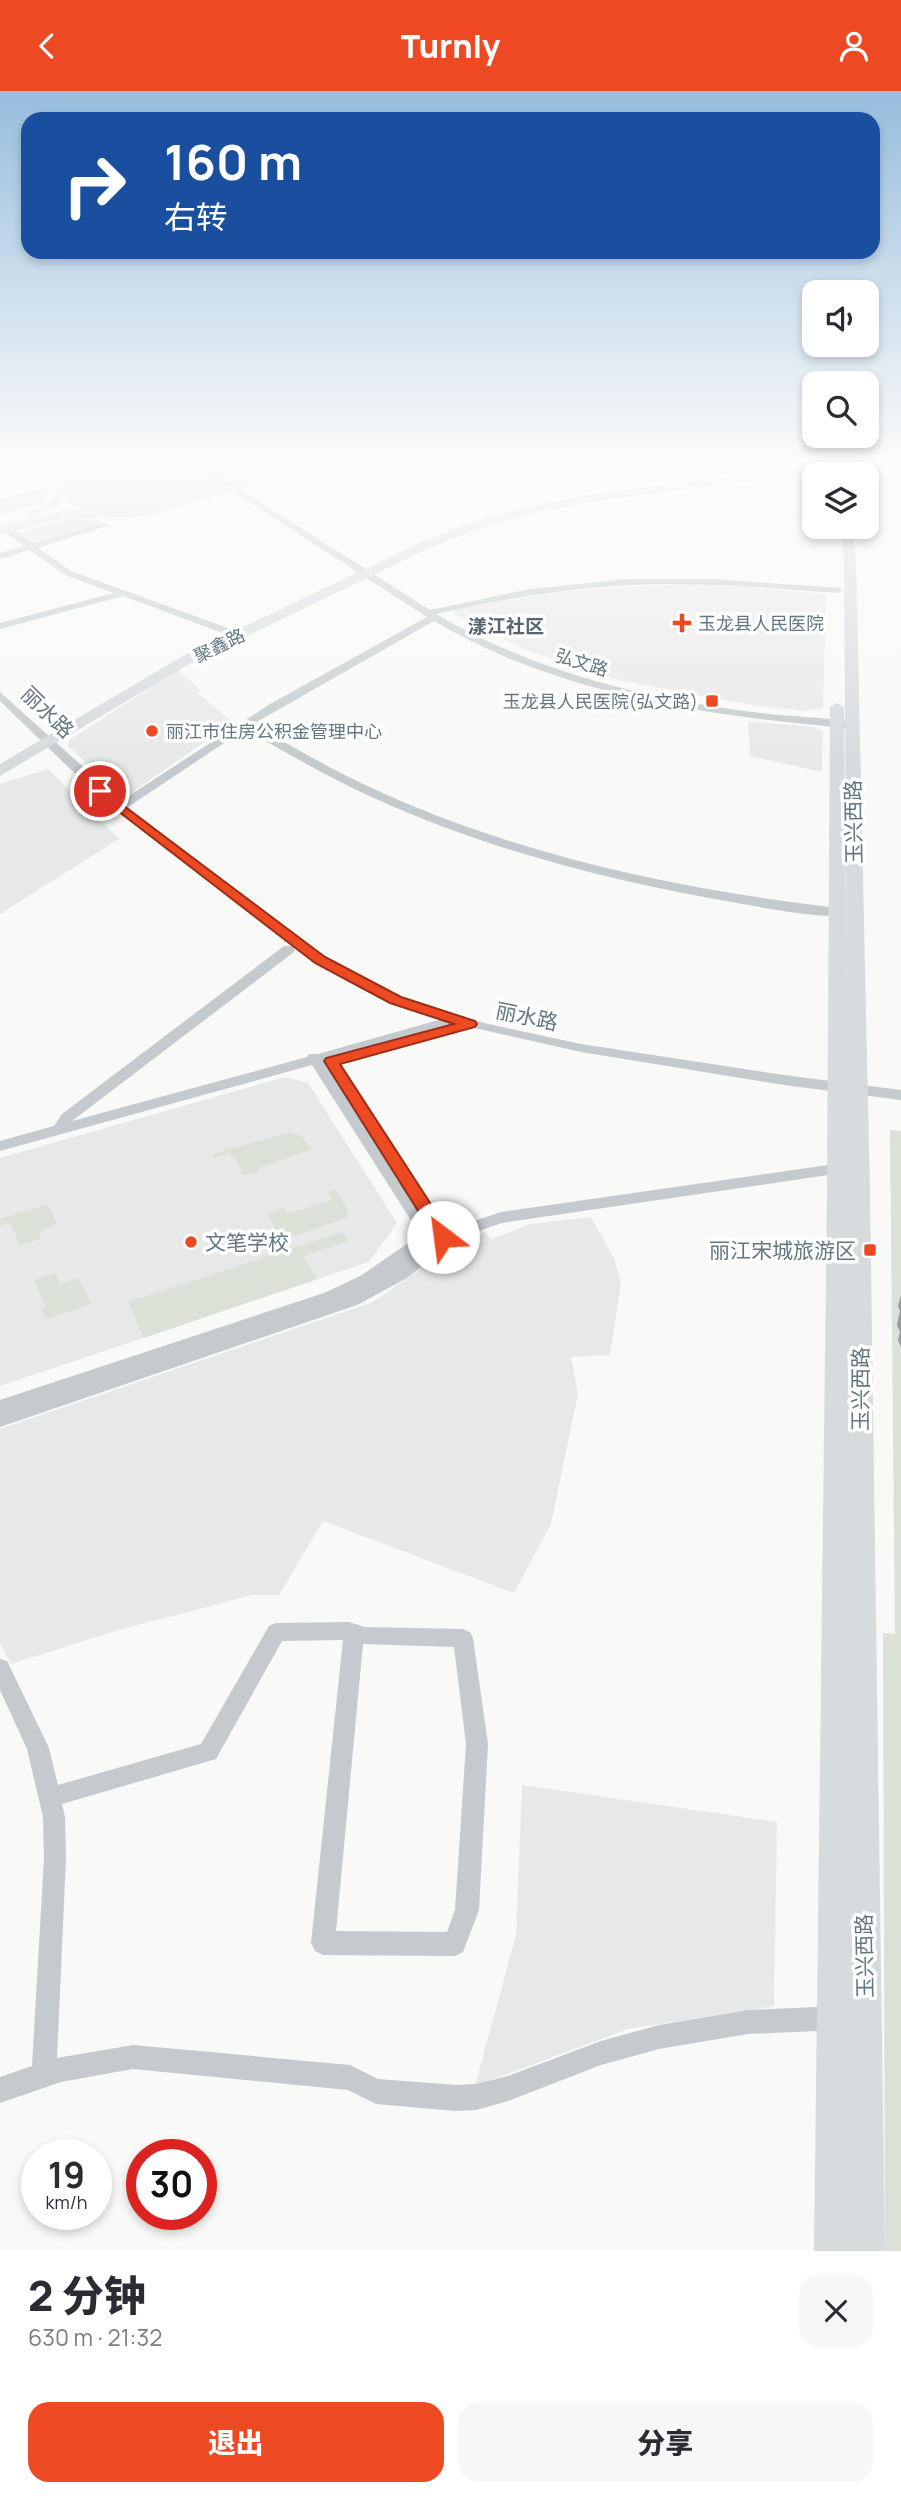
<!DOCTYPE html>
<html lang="zh">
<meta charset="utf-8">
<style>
:root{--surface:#fff;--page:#f7f7f7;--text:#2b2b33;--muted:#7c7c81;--accent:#ed4923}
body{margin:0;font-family:Manrope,"Noto Sans SC",sans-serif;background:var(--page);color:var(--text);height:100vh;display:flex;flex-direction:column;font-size:26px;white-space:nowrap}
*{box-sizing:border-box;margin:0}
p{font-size:23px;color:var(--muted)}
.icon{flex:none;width:38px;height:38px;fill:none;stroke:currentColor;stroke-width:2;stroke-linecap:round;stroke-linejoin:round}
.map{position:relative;height:2160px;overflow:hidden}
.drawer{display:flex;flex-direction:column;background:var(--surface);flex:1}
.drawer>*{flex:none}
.top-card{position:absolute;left:21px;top:21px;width:859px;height:147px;border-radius:21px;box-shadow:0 4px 10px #0003;background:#1a4fa0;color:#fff;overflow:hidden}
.buttons{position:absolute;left:802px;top:189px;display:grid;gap:14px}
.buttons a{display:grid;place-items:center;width:77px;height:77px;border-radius:14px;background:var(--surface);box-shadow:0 4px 10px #0003;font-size:35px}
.speed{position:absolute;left:21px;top:2048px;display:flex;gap:14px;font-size:35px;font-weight:700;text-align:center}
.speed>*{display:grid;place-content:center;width:91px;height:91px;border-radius:50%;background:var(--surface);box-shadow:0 4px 10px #0003;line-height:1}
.speed small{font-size:18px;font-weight:400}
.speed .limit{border:10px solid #d22;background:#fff;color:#111}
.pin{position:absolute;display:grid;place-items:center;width:60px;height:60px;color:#fff;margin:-30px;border:4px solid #fff;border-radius:50%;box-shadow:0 2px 7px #0007}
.me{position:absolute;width:77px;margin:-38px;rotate:330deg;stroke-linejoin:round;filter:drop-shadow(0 0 5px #0008)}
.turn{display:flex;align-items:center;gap:24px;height:147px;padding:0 28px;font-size:32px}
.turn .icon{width:91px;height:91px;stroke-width:2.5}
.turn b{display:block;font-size:49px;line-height:60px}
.round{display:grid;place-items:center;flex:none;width:74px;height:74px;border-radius:21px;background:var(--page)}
.overview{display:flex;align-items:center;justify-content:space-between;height:119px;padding:0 28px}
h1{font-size:42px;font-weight:800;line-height:52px}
.primary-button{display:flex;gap:14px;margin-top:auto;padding:14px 28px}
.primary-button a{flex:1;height:80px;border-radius:21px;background:var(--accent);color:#fff;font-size:28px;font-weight:800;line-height:80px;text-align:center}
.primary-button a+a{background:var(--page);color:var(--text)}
header{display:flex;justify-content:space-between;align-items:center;height:91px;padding:0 28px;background:var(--accent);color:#fff;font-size:32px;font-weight:800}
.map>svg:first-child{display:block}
</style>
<header><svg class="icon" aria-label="back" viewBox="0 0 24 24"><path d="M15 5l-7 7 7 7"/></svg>Turnly<svg class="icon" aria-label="person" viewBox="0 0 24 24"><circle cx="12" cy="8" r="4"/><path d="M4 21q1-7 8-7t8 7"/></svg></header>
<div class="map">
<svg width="901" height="2160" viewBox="0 0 901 2160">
<rect width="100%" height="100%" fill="#f9f9f7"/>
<g fill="#e7e9e8">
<path d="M695 492 826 503 823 617 804 620 753 614 622 590 526 559 453 522 458 517 566 500Z"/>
<path d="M178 579 201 599 197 602 233 631 127 705 122 704 68 655 69 649Z"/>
<path d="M748 630 814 636 823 641 822 681 750 665Z"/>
<path d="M48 678 119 748 0 823V693Z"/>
<path d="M285 986 308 992 397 1132 369 1171 0 1295V1067Z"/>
<path d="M591 1126 614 1167 621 1192 610 1264 571 1266 578 1303 551 1433 514 1502 323 1430 279 1504H252L112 1541 11 1573 0 1552V1338L373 1211 455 1154 485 1141 491 1148 530 1133Z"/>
<path d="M522 1694 777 1731 774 1915 628 1938 475 1995 516 1844Z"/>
</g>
<g fill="#dbe1d7">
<path d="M164 369H323L135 419 88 420 74 415 67 408 69 401 87 390Z"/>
<path d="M39 398 47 401 42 412 0 424V408Z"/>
<path d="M68 428H97L102 432 34 451 20 442Z"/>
<path d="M890 1039 901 1040V2160H885L883 1542 895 1543Z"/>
<path d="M288 1042 301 1044 311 1059 258 1077 259 1080 243 1085 236 1069 229 1062 214 1067 212 1063Z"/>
<path d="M336 1099 348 1120 346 1127 281 1150 267 1123 283 1117 287 1123 332 1109 328 1101Z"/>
<path d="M45 1114 49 1115 57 1133 39 1141 41 1148 20 1154 10 1132 0 1135V1128Z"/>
<path d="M342 1141 348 1150 303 1165 317 1188 144 1247 128 1211Z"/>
<path d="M55 1182 60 1193 79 1187 91 1213 46 1228 41 1218 46 1216 34 1189Z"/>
</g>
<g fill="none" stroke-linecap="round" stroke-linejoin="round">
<g fill="#c4cacd" fill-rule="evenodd">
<path d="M184 369H194L430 519 530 498 628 488H712L841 497V501L838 502C780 498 721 492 662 493 586 494 510 506 436 523 533 580 642 607 753 621 786 626 821 625 854 632L856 634 850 637C706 625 560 604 434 530L253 633C296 658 339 683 385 703 529 767 683 799 838 817L845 821 843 824C823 828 760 816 737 812 614 791 491 760 376 708 331 688 288 663 245 638L128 716 265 822 342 877 400 906 484 932 581 953 784 984 901 999V1009L784 994 581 961 457 933 336 967 448 1139 501 1121 849 1071 857 1076 849 1081 502 1132 449 1150 429 1170 407 1187 357 1214 0 1336V1309L324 1202 362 1184 418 1145 427 1143 414 1134 312 974 0 1060V1050L54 1035 62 1023 284 855H293L96 703 0 610V601L121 710 270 613 427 526ZM294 856C345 892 383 910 442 928L318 963H309L307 966 72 1030 294 861Z"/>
<path d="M102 432 110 434 38 457 71 480 236 540V544H228L123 505 0 538V532L114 502 65 484 30 459 0 468V462L24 455 2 439V435H8L33 452Z"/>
<path d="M349 1531 365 1536 463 1538 470 1541 473 1547 488 1653 479 1819 463 1861 455 1865 323 1864 315 1860 311 1852 343 1549 282 1550 216 1668 62 1713 65 1726 66 1767 57 1967 133 1954 350 1974 378 1988 456 1994 476 1993 508 1985 601 1950 659 1934 748 1919 838 1915 847 1918 850 1927 847 1936 838 1939 748 1943 659 1958 601 1974 508 2010 476 2019 456 2020 376 2013 348 1999 133 1978 61 1991 0 2012V1986L32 1975 44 1767 43 1726 27 1658 0 1599V1568L7 1570 49 1657 58 1694 201 1653 269 1535 276 1532ZM363 1553 454 1556 466 1653 455 1819 447 1841 336 1840Z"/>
</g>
<g fill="#d6dbde" fill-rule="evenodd">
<path d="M138 369H157L81 392 67 400 58 416 32 425 26 421 50 411 59 396 73 388Z"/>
<path d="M322 369H341L146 425 61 428 0 443V435L61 420 145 417Z"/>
<path d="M901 370V376L806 383 598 410 537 421 477 438 427 458 191 572 0 685V673L181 566 419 452 469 432 536 414 598 402 806 377Z"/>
<path d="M839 436H851L856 468 870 1104 885 2160H814L827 1102 830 616 837 612 844 616 847 905 844 468Z"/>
</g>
</g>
<path fill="#939ca0" d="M901 1204V1256L898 1249 900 1241 897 1234 900 1220 898 1215Z"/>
<linearGradient id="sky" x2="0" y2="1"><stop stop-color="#96bddd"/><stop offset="0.55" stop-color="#fcfcfb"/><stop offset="1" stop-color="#fcfcfb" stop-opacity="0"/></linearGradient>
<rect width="901" height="672" fill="url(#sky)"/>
<path fill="#ed4923" stroke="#9a2f17" stroke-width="2" d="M100 697 325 866 401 906 475 930 477 933 475 936 340 973 449 1141 452 1146 449 1150H437L324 970 326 967 454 933 390 912 315 872 96 703V698Z"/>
<g fill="#ed4923" stroke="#fff" stroke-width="2.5">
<path d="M678.5 521.5h7v7h7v7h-7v7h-7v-7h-7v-7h7z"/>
<rect x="705" y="603" width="14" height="14" rx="3.5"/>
<circle cx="152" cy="640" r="7"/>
<circle cx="191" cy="1151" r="7"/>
<rect x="863" y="1152" width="14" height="14" rx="3.5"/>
</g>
<g text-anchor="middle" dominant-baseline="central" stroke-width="7" stroke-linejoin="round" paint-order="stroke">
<g font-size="18" fill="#637783" stroke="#fff" text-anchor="start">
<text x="698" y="532">玉龙县人民医院</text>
<text x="698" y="610" text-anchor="end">玉龙县人民医院(弘文路)</text>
<text x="166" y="640">丽江市住房公积金管理中心</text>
</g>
<g font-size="18" fill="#637783" stroke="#fff">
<text transform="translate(219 554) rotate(-26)">聚鑫路</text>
<text transform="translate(582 571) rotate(17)">弘文路</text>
</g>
<g font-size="19" font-weight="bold" fill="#55646e" stroke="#fff">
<text x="506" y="535">漾江社区</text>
</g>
<g font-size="21" fill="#637783" stroke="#fff">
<text transform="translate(48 621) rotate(44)">丽水路</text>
<text transform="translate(853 731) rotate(-91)">玉兴西路</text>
<text transform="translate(527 925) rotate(12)">丽水路</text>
<text transform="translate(860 1298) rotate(-90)">玉兴西路</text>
<text transform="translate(864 1865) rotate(-91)">玉兴西路</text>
</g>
<g font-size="21" fill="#637783" stroke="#fff" text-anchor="start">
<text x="205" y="1151">文笔学校</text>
<text x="856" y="1159" text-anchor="end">丽江宋城旅游区</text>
</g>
</g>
</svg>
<div class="buttons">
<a><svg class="icon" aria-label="sound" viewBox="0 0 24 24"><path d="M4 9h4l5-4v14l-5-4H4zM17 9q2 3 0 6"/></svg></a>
<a><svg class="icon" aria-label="search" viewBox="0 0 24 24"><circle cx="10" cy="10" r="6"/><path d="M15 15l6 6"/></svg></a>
<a><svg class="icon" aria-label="layers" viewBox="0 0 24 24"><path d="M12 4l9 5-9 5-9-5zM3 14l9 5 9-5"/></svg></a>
</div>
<div class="speed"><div>19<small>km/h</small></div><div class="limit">30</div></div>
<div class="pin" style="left:100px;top:700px;background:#d93025"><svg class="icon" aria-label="arrive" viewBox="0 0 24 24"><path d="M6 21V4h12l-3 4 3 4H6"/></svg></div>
<svg class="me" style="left:443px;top:1146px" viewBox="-20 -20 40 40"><circle r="19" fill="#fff"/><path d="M0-13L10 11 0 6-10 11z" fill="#ed4923"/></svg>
<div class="top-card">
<div class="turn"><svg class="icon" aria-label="right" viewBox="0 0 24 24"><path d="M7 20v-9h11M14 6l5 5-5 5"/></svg><div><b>160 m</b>右转</div></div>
</div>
</div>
<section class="drawer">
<div class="overview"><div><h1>2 分钟</h1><p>630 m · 21:32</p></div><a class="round"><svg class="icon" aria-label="close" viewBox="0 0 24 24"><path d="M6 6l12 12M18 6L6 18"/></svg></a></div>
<div class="primary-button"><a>退出</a><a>分享</a></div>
</section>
